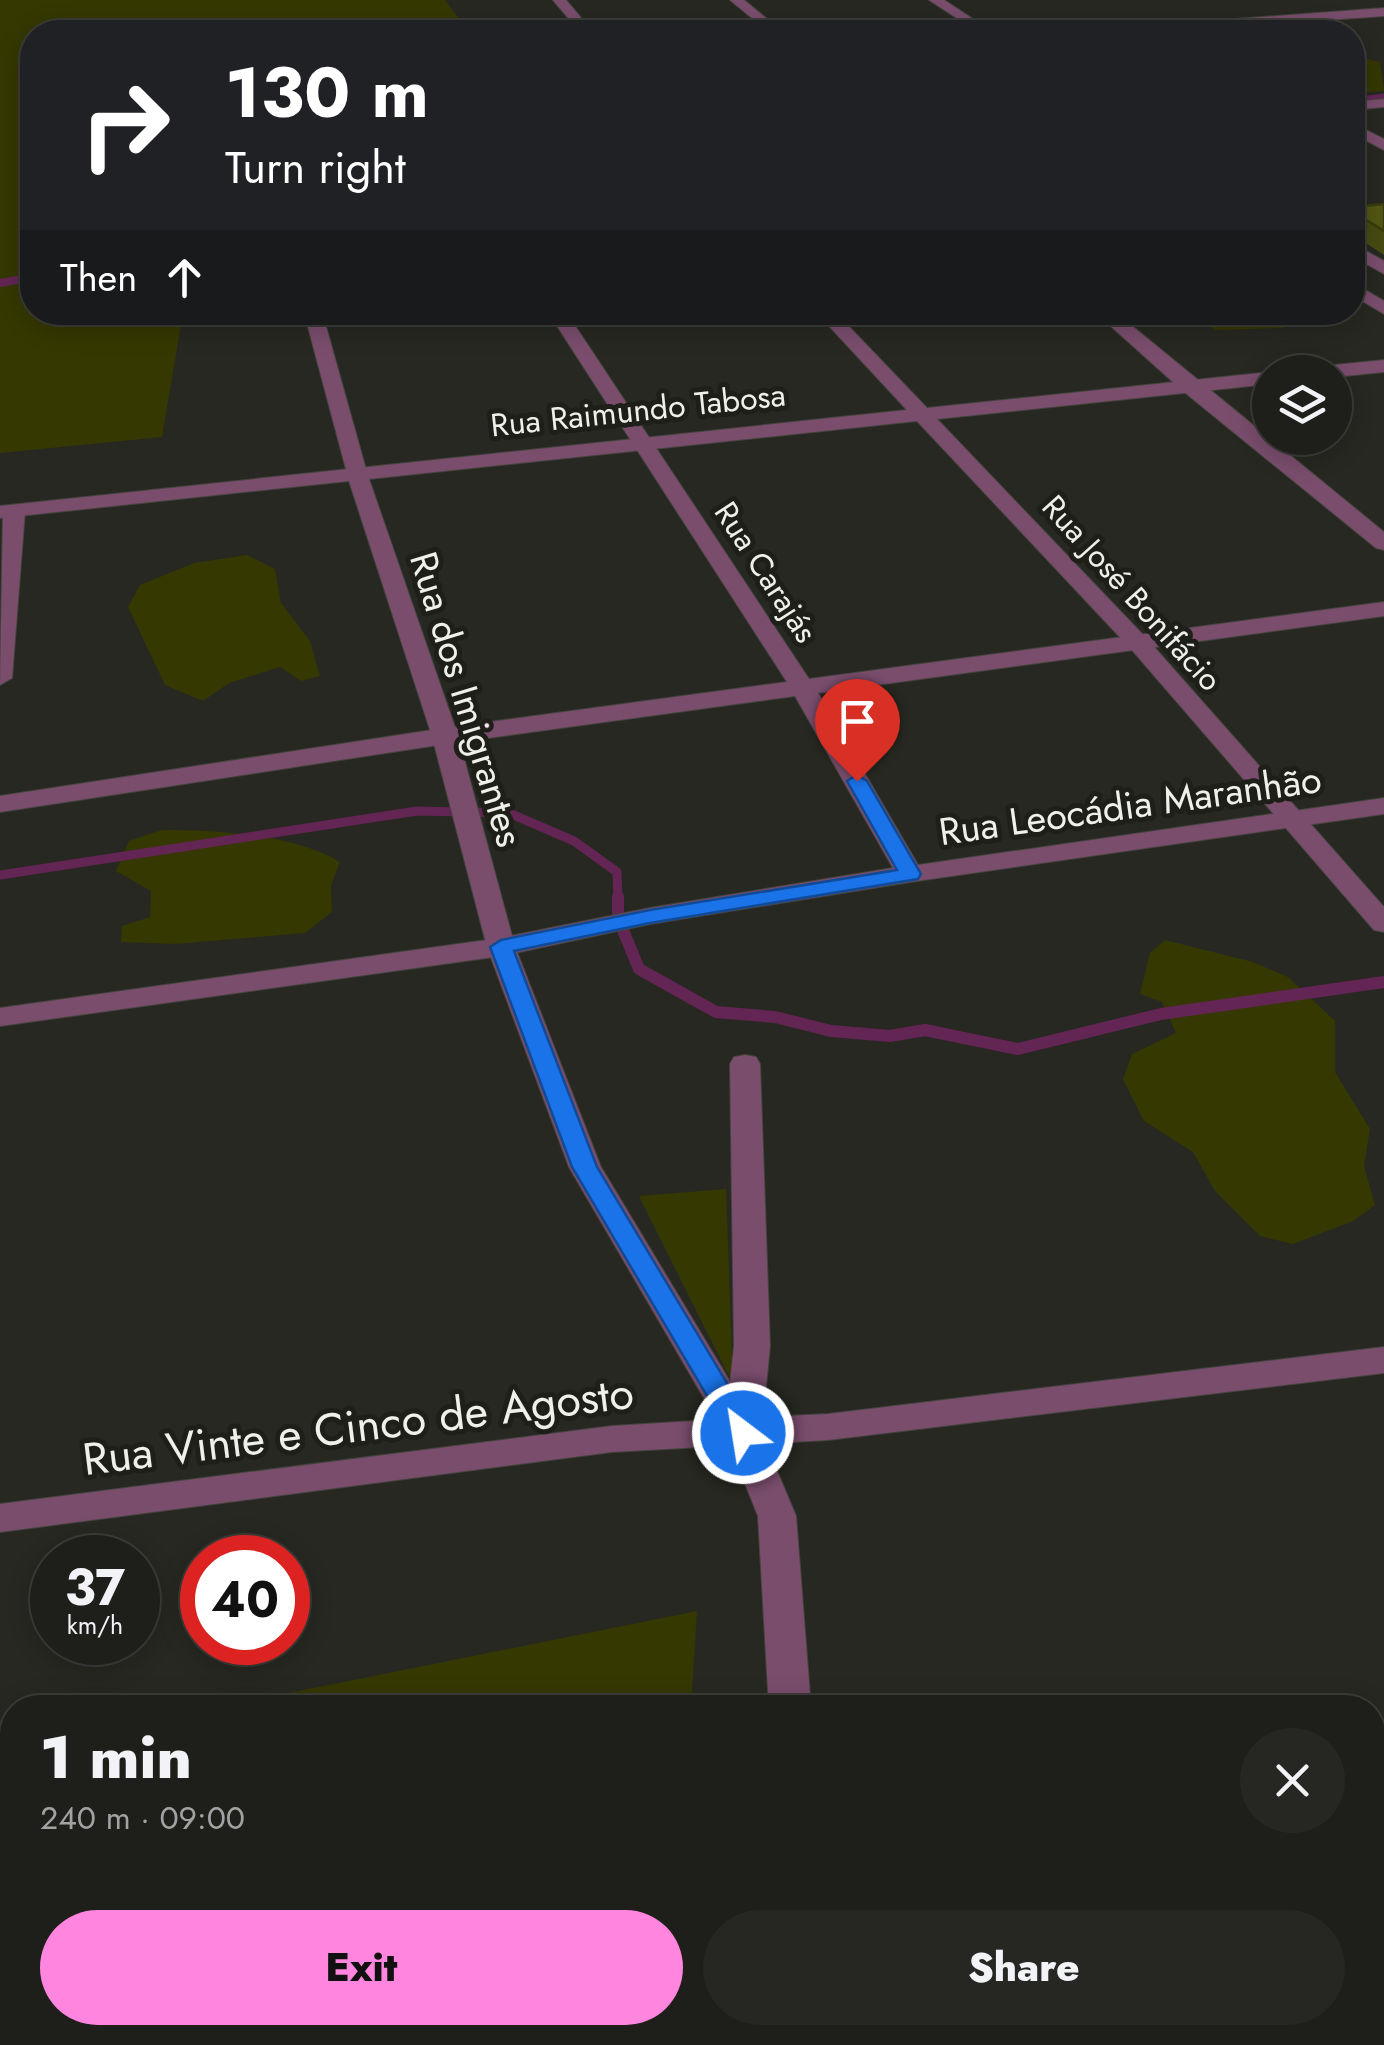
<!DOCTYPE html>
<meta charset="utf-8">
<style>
:root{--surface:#1e1e1a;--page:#262723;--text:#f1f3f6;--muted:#a1a2a2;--line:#3c3c39;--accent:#ff85df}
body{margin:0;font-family:Jost,sans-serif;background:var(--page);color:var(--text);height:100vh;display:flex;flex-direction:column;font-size:38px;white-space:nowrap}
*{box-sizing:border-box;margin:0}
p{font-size:32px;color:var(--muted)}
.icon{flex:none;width:55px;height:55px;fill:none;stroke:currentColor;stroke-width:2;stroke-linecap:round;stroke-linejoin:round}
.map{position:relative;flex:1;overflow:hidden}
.sheet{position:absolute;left:0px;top:1695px;width:1385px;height:350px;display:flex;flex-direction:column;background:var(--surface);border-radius:40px 40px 0 0;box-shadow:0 5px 25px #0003,0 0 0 2px var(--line)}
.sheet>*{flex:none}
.guide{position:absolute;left:20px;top:20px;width:1345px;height:305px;border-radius:40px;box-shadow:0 5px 25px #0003,0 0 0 2px var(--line);background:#202124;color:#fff;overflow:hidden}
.tools{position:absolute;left:1252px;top:355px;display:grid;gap:20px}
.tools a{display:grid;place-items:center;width:100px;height:100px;border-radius:50%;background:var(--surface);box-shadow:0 5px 25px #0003,0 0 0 2px var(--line);font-size:50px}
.speed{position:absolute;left:30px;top:1535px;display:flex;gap:20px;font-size:50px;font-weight:700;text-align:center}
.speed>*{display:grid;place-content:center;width:130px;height:130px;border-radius:50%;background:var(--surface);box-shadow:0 5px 25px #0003,0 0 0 2px var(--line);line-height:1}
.speed small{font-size:25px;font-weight:400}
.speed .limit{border:15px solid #d22;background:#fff;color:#111}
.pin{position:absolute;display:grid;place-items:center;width:85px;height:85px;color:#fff;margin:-102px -42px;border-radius:50% 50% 50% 0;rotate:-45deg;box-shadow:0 0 10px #0007}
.pin .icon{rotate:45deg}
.me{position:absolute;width:110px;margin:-55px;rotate:329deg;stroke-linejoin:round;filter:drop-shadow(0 0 8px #0008)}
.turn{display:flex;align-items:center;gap:35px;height:210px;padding:0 40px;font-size:45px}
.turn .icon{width:130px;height:130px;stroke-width:2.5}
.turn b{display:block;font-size:70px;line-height:85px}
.then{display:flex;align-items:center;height:95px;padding:0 40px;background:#0003;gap:20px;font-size:38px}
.round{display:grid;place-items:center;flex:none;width:105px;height:105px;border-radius:52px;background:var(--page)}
.headline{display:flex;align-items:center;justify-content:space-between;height:170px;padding:0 40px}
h1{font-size:60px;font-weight:800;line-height:75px}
.button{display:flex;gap:20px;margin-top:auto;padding:20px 40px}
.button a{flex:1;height:115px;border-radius:60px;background:var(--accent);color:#111;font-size:40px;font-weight:800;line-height:115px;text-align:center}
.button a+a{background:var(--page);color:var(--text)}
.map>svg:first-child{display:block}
</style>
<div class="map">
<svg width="1384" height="2045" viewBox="0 0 1384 2045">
<rect width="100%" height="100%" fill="#282822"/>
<g fill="#353800">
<path d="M0 0H445L469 32H32V312L183 313 162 437 0 453Z"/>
<path d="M1353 56 1380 62 1384 91 1365 92 1353 88Z"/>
<path d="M1188 313H1270L1283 328 1216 330Z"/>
<path d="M247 555 275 569 281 603 310 641 320 676 301 681 280 667 229 683 203 701 165 685 128 607 140 585 194 563Z"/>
<path d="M162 830C215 830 295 834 340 862L331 885 332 912 305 933 175 944 121 942 122 926 150 917 151 891 116 871 129 841Z"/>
<path d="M1165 940 1253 962 1288 977 1335 1021V1072L1370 1129 1364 1166 1375 1205 1353 1221 1293 1244 1260 1236 1215 1191 1193 1152 1144 1121 1123 1079 1132 1054 1176 1033 1162 1002 1140 994 1150 953Z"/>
<path d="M726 1189 733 1384 639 1196Z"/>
<path d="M697 1611 691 1707H219Z"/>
<path d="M12 1749V2032L671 2033 670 2045H0V1752Z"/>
</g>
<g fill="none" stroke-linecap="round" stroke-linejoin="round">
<path stroke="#632554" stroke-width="5" d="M1352 100 1384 96"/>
<path stroke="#632554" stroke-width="8" d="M0 283 32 277"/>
<path stroke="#632554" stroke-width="9" d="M0 875 417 811 509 813 574 841 617 872 618 900"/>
<path stroke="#632554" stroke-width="12" d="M618 897V918L639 969 716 1012 775 1017 831 1031 890 1036 925 1030 1018 1049 1161 1014 1384 982"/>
<defs>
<g id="minor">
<path d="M730 0H744L783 32H769Z"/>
<path d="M929 0H944L993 32H978Z"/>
<path d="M1384 8V16L1161 32H1108L1115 28Z"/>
<path d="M1384 99V107L1352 110V102Z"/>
<path d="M1352 123 1384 139V150L1352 133Z"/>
<path d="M304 312H322L367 473 364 477 357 479 347 473Z"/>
<path d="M548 312H566L809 679 1384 602V616L818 693 918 865 1384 798V814L910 882 650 924 501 956 0 1026V1008L501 938 650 908 893 868 795 696 445 744 0 812V796L445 728 787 682Z"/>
<path d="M1095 312H1115L1384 532V550L1376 548 1183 391Z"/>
<path d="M14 505 25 511 12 678 0 685 3 511Z"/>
<path d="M745 1055 756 1057 760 1064 770 1346 763 1417 828 1414 1384 1347V1373L828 1440 612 1452 0 1532V1504L612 1426 726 1419 734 1346 730 1064 734 1057Z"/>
<path d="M1384 1824V1862L1372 1864V1826Z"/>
</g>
<g id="tertiary">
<path d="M553 0H566L593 32H580Z"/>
<path d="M1352 243 1384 261V274L1352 256Z"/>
<path d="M1352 282 1384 301V314L1352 295Z"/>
<path d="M816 312H835L927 408 1270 372H1271L1270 384 937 419 1148 640 1384 907V932L1374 930 1132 650 917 421 369 479 458 736 515 947 601 1167 761 1433 796 1516 811 1708H769L758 1516 725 1434 569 1167 487 947 432 736 349 481 0 518V506L907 410Z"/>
<path d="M1384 360V372L1335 377V372H1315L1324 366Z"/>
<path d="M766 2032H814L813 2045H765Z"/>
</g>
</defs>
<use href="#minor" stroke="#44443e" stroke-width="2"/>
<use href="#tertiary" stroke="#44443e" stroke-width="2"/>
<use href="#minor" fill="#7a4d6d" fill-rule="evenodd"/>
<use href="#tertiary" fill="#7a4d6d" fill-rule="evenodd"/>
</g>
<path fill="#474a11" d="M1384 204V255L1352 234V207Z"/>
<path fill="#525614" stroke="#393c0e" stroke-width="2.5" d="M1384 204V231L1352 211V207Z"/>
<path fill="#1a73e8" stroke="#114b97" stroke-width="2.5" d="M857 775 867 781 921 874 918 879 650 923 514 951 597 1167 757 1433 753 1440H733L572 1167 490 947 501 940 650 910 897 870 847 781Z"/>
<g text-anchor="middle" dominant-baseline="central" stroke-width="10" stroke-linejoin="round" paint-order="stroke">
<g font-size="32" fill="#eff0ec" stroke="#1e1f19">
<text transform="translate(638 410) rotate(-6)">Rua Raimundo Tabosa</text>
<text transform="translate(766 572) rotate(57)">Rua Carajás</text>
<text transform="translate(1132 593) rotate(48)">Rua José Bonifácio</text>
</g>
<g font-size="38" fill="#eff0ec" stroke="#1e1f19">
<text transform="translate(467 699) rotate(73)">Rua dos Imigrantes</text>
<text transform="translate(1130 805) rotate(-8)">Rua Leocádia Maranhão</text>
</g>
<g font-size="45" fill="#eff0ec" stroke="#1e1f19">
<text transform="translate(358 1426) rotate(-7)">Rua Vinte e Cinco de Agosto</text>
</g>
</g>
</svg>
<div class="tools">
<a><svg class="icon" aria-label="layers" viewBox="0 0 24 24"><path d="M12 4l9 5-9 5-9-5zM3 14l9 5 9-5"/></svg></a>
</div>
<div class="speed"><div>37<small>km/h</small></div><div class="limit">40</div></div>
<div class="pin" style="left:857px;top:781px;background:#d93025"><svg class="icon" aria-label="arrive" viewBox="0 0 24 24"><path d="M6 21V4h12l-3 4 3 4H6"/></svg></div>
<svg class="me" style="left:743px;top:1433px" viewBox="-20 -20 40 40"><circle r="17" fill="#1a73e8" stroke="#fff" stroke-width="3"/><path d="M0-11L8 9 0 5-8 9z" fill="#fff"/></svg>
<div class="guide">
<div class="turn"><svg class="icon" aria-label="right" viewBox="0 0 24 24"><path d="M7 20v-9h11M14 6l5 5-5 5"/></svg><div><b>130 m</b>Turn right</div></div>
<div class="then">Then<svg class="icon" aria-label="ahead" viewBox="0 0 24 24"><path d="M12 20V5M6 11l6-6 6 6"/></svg></div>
</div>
<section class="sheet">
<div class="headline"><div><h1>1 min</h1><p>240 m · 09:00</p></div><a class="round"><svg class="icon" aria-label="close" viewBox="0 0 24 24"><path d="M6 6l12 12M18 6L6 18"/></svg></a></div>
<div class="button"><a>Exit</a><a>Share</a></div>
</section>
</div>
